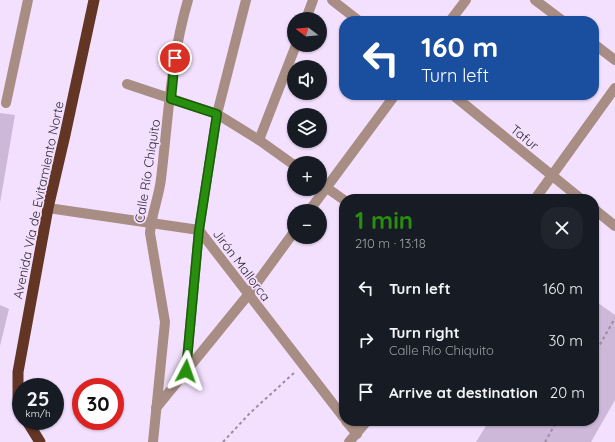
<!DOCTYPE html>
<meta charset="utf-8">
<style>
:root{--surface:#171b24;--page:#20242c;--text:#f1f3f6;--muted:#9ea1a6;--accent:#288f0e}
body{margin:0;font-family:Quicksand,sans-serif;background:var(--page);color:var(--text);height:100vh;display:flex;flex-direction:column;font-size:15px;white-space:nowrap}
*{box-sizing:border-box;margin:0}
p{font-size:13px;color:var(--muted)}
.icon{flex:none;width:22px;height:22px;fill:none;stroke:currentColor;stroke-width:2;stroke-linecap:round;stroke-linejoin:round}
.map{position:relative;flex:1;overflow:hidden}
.panel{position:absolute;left:339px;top:194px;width:260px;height:232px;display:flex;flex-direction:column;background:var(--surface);border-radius:16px;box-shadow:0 1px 3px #0004}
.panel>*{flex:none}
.hud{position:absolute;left:339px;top:16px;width:260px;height:84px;border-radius:16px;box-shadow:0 1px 3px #0004;background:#1a4fa0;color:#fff;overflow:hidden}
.needle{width:26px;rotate:286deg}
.controls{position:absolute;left:287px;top:12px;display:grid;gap:8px}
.controls a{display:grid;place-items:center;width:40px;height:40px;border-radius:50%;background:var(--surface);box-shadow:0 1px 3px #0004;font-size:20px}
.speed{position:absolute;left:12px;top:378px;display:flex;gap:8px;font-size:20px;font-weight:700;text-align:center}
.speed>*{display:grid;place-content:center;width:52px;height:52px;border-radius:50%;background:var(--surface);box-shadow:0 1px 3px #0004;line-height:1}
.speed small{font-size:10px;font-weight:400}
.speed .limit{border:6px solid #d22;background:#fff;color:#111}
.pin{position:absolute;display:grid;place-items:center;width:34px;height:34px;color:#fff;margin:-17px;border:2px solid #fff;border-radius:50%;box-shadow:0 1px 4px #0007}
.me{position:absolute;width:44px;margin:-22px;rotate:4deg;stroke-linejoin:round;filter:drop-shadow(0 0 3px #0008)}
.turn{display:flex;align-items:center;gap:14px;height:84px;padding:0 16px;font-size:18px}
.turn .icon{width:52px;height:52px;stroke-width:2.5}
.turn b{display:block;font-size:28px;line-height:34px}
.round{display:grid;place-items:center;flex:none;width:42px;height:42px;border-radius:16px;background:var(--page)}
.overview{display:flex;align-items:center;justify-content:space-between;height:68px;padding:0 16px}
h1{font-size:24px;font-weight:800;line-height:30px;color:var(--accent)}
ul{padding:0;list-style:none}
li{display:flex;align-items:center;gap:12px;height:52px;padding:0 16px}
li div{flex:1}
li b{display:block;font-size:15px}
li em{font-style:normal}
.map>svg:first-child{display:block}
</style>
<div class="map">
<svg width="615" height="442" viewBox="0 0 615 442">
<rect width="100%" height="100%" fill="#f3e0fe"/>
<g fill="#ceb8da">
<path d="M0 113 15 115 0 203Z"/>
<path d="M594 300 615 315V400L591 442H476L489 421H594Z"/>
<path d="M0 305 9 309 0 346Z"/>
</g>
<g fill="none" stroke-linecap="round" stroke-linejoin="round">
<g stroke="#9a8ca2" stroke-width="2" stroke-dasharray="3 3" stroke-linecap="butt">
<path d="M594 355 615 318"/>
<path d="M223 442 250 413 295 372"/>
<path d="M545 442 557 421"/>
</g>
<g stroke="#a78d84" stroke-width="10">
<path d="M332 0 359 21"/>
<path d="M535 0 563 21"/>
<path d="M306 19 313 0"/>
<path d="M450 21 466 0"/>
<path d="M594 44 615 60"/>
<path d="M127 84 217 114 259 140 294 165"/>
<path d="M453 95 581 199"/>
<path d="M6 103 28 0"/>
<path d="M259 140 296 45"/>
<path d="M320 183 344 200"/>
<path d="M48 208 199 230 344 418"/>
<path d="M594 209 615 226"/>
<path d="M309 211 395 95"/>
<path d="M186 371 199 230 217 114 246 0"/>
<path d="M156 408 248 295 294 232"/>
<path d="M346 421 357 434"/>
<path d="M153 442 165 322 150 233C151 215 159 197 161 179 168 120 171 57 188 0"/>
</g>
<g stroke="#a78d84" stroke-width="10">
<path d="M535 199 615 88"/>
<path d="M349 442 367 421"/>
</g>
<g stroke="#623524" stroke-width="11">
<path d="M21 407 18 397V372L48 208 65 135 94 0"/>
<path d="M27 421 40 442"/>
</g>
</g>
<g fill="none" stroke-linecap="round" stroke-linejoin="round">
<defs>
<path id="route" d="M175 58 171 99 217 114 199 230 186 371"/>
</defs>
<use href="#route" stroke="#1a5d09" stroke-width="10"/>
<use href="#route" stroke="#288f0e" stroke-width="7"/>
</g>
<g text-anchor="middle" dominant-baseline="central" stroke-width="3.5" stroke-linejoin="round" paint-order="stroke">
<g font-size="13" fill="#312a35" stroke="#f3e0fe">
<text transform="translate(525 137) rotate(39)">Tafur</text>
<text transform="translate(147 171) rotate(-81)">Calle Río Chiquito</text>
<text transform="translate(38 200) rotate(-78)">Avenida Vía de Evitamiento Norte</text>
<text transform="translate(242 265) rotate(53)">Jirón Mallorca</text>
</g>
</g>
</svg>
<div class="controls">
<a><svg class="needle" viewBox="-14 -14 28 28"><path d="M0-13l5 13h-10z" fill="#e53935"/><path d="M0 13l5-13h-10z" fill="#9ea1a6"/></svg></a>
<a><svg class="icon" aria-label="sound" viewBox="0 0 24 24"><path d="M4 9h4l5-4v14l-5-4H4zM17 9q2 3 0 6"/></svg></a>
<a><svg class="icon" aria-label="layers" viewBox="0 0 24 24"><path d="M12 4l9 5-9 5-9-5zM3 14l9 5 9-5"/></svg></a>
<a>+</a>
<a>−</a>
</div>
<div class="speed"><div>25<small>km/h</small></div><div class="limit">30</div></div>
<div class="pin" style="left:175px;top:58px;background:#d93025"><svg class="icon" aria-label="arrive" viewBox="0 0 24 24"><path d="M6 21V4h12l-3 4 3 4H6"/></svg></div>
<svg class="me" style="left:186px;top:371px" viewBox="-20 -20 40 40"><path d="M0-17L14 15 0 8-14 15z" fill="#288f0e" stroke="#fff" stroke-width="4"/></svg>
<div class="hud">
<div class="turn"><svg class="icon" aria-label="left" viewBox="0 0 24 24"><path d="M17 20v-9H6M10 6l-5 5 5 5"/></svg><div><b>160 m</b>Turn left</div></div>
</div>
<section class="panel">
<div class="overview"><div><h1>1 min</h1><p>210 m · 13:18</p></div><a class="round"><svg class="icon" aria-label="close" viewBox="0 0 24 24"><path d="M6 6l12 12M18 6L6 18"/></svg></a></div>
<ul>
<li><svg class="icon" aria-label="left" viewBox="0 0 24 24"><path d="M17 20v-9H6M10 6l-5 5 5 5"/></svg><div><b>Turn left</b></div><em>160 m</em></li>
<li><svg class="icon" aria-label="right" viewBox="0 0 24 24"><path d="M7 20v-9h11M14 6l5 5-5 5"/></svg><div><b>Turn right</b><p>Calle Río Chiquito</p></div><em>30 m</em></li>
<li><svg class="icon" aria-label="arrive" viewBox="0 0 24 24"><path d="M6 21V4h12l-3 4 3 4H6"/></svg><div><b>Arrive at destination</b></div><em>20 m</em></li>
</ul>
</section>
</div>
